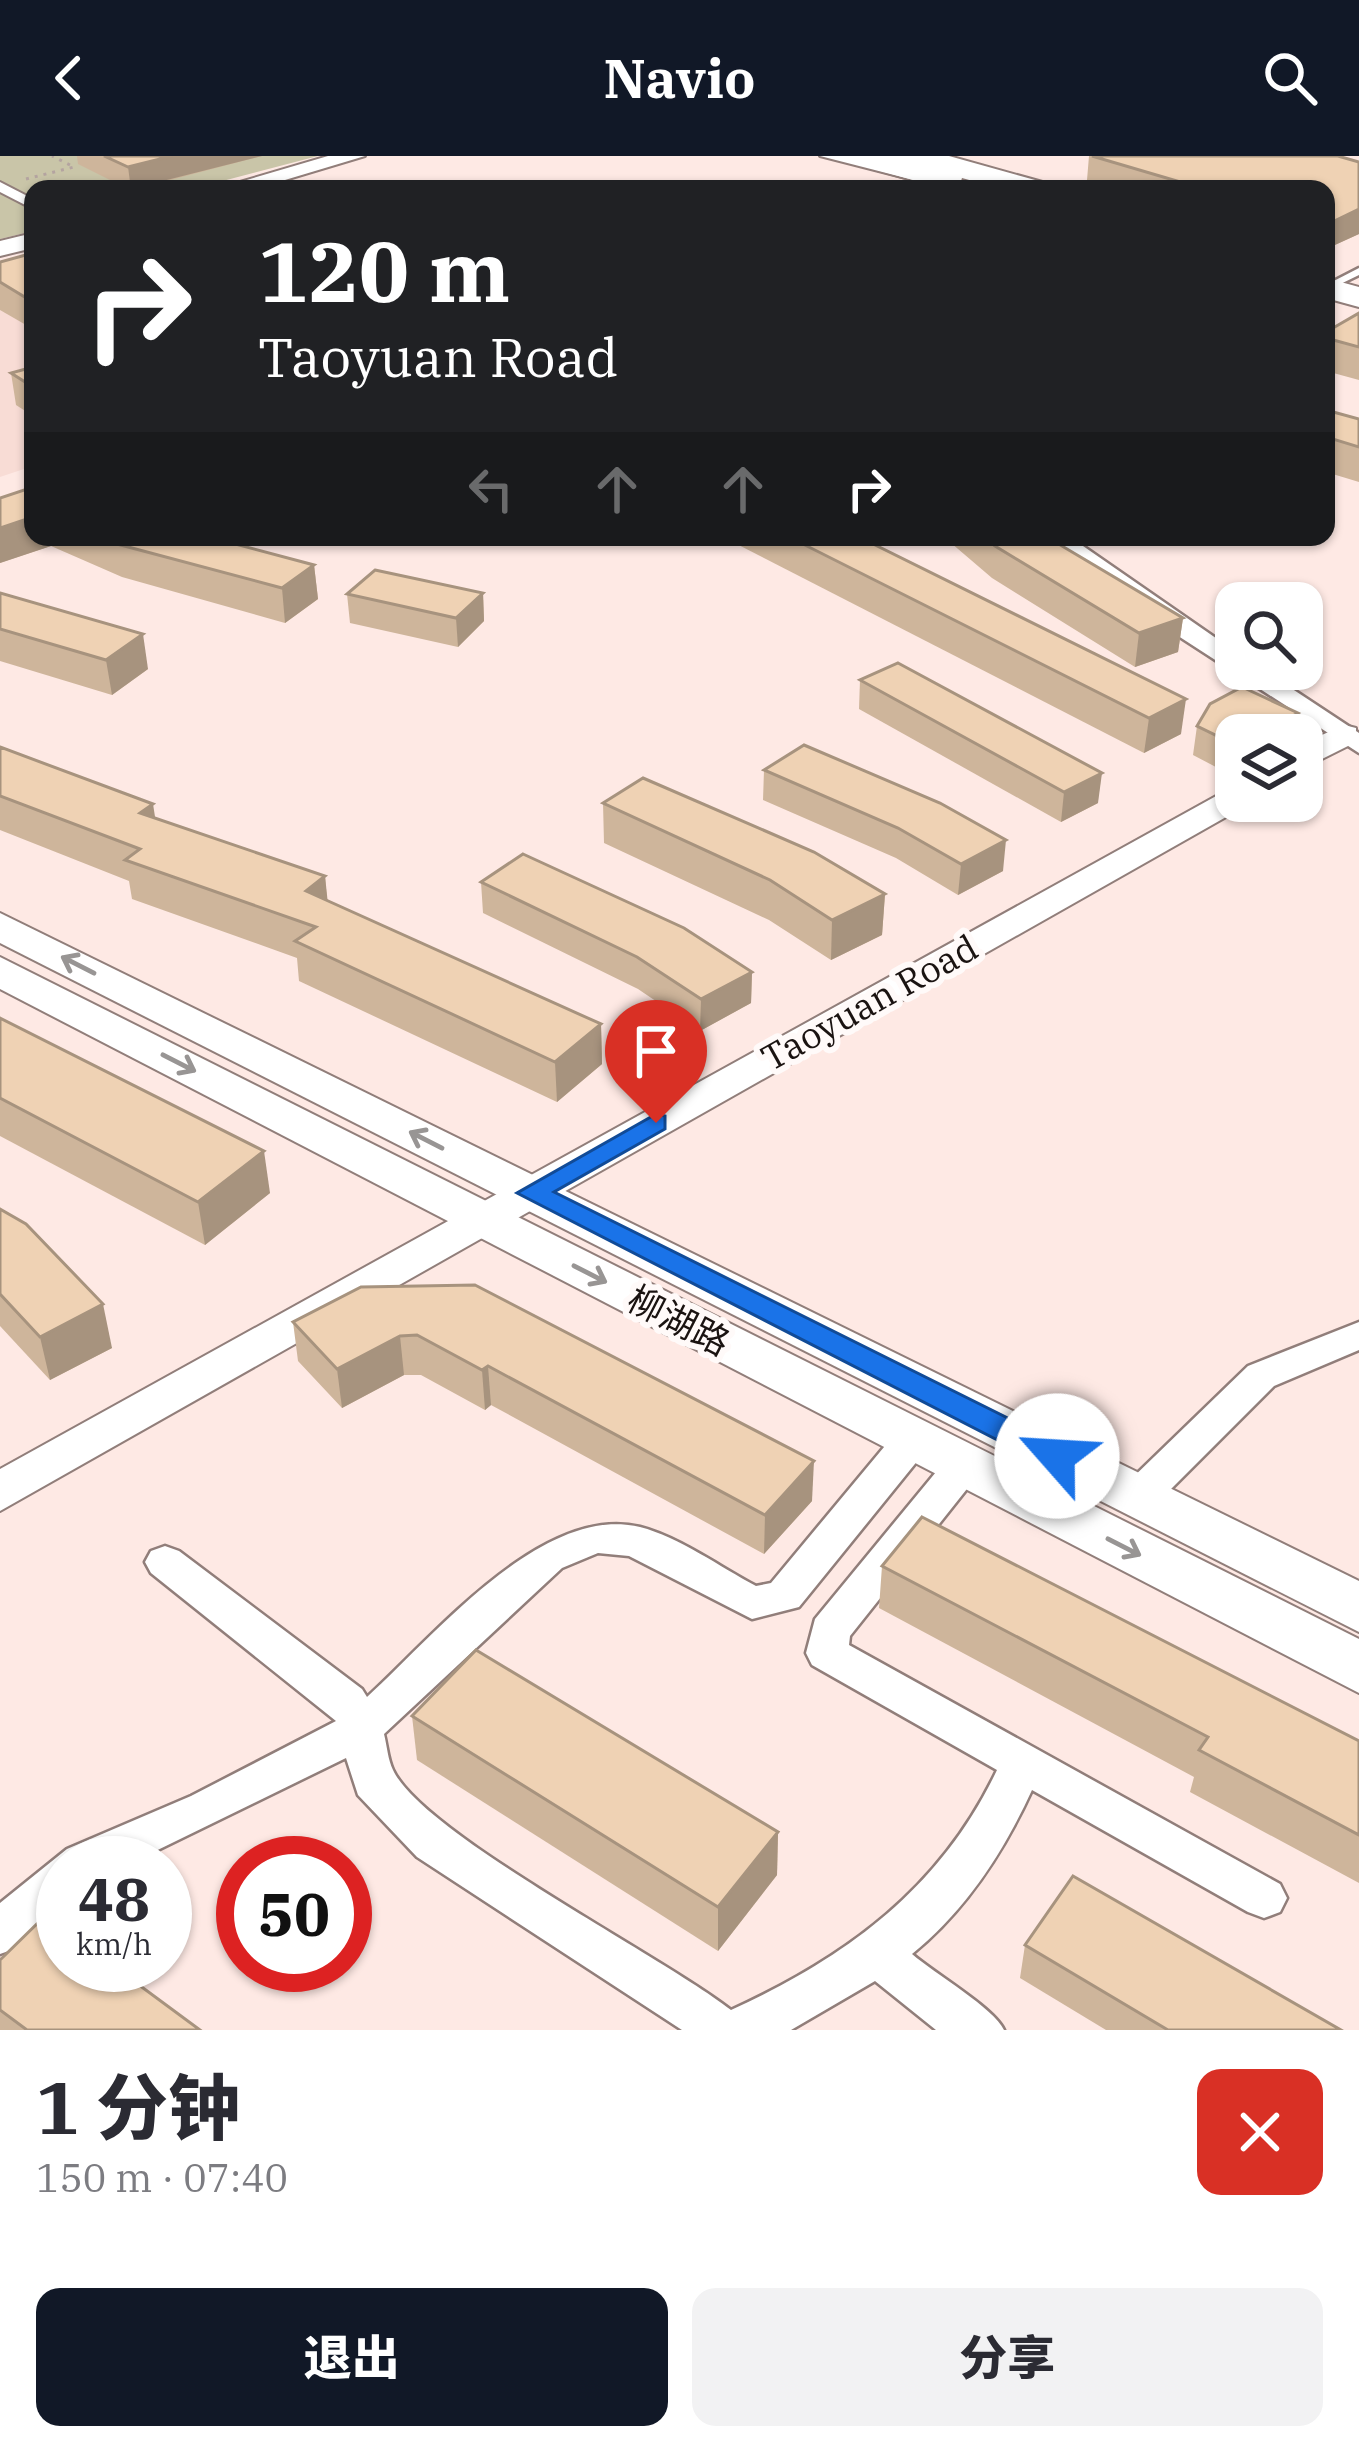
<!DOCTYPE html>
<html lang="zh">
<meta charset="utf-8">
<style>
:root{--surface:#fff;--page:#f2f2f3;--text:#2b2b33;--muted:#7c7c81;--accent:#111827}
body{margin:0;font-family:"IBM Plex Serif","Noto Sans SC",serif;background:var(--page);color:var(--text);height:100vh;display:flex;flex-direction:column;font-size:45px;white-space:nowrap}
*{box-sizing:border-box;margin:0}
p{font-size:39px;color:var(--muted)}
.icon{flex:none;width:66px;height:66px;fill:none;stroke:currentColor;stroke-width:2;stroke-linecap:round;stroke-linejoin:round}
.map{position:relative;height:1874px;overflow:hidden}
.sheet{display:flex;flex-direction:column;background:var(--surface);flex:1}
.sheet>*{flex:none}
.hud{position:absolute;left:24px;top:24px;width:1311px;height:366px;border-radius:24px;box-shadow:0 3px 9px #0004;background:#202124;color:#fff;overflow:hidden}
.fabs{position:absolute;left:1215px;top:426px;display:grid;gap:24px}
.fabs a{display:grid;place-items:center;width:108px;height:108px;border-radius:24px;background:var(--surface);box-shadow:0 3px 9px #0004;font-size:60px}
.speed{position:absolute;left:36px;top:1680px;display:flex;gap:24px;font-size:60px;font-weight:700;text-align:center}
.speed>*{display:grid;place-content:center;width:156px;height:156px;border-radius:50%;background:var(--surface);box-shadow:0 3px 9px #0004;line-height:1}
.speed small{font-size:30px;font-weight:400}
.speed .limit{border:18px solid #d22;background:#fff;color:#111}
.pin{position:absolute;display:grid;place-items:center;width:102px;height:102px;color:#fff;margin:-123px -51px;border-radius:50% 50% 50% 0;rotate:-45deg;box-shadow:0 0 12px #0007}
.pin .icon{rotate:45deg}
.me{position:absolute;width:132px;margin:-66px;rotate:296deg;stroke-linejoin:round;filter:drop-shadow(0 0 9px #0008)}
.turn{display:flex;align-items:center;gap:42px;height:252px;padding:0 36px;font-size:54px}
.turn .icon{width:156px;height:156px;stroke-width:2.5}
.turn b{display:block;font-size:84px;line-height:102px}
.lanes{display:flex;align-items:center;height:114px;padding:0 36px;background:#0003;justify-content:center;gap:60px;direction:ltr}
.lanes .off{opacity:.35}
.round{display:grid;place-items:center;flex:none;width:126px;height:126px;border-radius:24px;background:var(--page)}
.summary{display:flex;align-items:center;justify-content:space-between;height:204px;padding:0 36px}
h1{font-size:72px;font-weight:800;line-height:90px}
.cta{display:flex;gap:24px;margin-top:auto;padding:24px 36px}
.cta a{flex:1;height:138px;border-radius:24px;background:var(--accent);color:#fff;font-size:48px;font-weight:800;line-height:138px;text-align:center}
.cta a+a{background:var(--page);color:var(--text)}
header{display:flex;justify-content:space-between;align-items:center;height:156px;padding:0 36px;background:var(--accent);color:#fff;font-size:54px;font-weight:800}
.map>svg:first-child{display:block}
</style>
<header><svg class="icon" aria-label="back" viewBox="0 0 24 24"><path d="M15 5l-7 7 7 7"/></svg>Navio<svg class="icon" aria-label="search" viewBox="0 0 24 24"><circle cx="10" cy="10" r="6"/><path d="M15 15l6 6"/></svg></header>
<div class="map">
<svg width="1359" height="1874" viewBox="0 0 1359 1874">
<rect width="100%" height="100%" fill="#fee9e4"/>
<path fill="#f8dcd5" d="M33 103V310L0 321V112Z"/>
<path fill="#c9c5a8" d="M0 0H318L192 33H33V75L0 83Z"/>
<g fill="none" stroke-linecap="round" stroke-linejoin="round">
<defs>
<path id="service" d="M1359 112V119L1326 135V129Z"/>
<path id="pedestrian" d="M0 26 33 43V53L0 36Z"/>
<g id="minor">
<path d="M1043 381H1070L1236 496V513H1262L1359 577V597L1098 428Z"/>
<path d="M1359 1166V1194L1274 1230 1152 1352 1138 1356 1124 1352 1118 1341 1124 1330 1248 1210Z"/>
<path d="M913 1269 927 1273 932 1283 927 1293 799 1451 752 1463 629 1400 598 1397 562 1412 384 1578C387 1590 388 1604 393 1614 423 1678 662 1800 731 1854 847 1801 941 1732 997 1614L812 1509 806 1497 815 1463 950 1299 964 1294 978 1299 984 1309 978 1319 850 1480 849 1489 1280 1728 1287 1742 1280 1756 1264 1762 1248 1756 1032 1634C1003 1697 966 1754 912 1798 935 1818 994 1852 1004 1874H936L875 1825 791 1874H682L417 1701 358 1639 346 1602 131 1707H63V1748L17 1792 0 1798V1747L67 1693 191 1640 336 1565 151 1417 145 1406 151 1395 165 1390 179 1395 362 1533 367 1541C434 1480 543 1347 640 1371 679 1381 720 1411 756 1430L771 1427 899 1273Z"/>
</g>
<g id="tertiary">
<path d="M328 0H365L255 33H216Z"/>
<path d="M820 0H862L983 31 949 33Z"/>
<path d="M33 77V92L0 100V85Z"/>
<path d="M1344 569 1356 572V586L1302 613V588Z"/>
<path d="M1236 629V645L1249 648 0 1355V1313Z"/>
</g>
<g id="secondary">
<path d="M0 757 1359 1425V1476L0 787Z"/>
<path d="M0 801 1359 1483V1537L0 833Z"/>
</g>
<g id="primary">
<path d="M845 0H949L1046 27 1050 33H1002L962 22 959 31 945 33 849 6Z"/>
<path d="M1326 122 1359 131V151L1326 142Z"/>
</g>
</defs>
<use href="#service" stroke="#917e7a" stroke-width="5"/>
<use href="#pedestrian" stroke="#917e7a" stroke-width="4"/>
<use href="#minor" stroke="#917e7a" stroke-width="5"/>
<use href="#tertiary" stroke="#917e7a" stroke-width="4"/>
<use href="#secondary" stroke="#917e7a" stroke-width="4"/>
<use href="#primary" stroke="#917e7a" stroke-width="4"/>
<path stroke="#b4a4a0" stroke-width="3" stroke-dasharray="3 6" stroke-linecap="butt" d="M26 23 74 11 52 0"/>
<use href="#service" fill="#fff" fill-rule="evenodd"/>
<use href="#pedestrian" fill="#fff" fill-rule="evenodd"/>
<use href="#minor" fill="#fff" fill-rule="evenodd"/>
<use href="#tertiary" fill="#fff" fill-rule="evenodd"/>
<use href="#secondary" fill="#fff" fill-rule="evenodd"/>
<use href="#primary" fill="#fff" fill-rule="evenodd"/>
</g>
<g fill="#ceb59b">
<path d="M77 0H262L136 33H128L78 8Z"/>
<path d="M1089 0 1359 6V78L1326 93V33H1115L1087 24Z"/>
<path d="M33 97V173L0 154V106Z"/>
<path d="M1359 157V224L1326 215V176Z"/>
<path d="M33 211V260L16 249 11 217Z"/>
<path d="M1326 254 1359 263V326L1326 316Z"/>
<path d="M0 342 33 381H209L314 409 318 443 285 467 122 421 51 390 0 407Z"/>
<path d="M723 381H859L1181 578 1144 597Z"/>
<path d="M944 381H1042L1052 388 1183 462 1178 496 1135 511 992 422Z"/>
<path d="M0 437 148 513 112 539 0 505Z"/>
<path d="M483 437 484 465 458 491 350 467 347 438Z"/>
<path d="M860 524 1098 647 1061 666 859 553Z"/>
<path d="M1298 557 1294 579H1236V618L1233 620 1193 599 1197 570Z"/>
<path d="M0 591 155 662 325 720 327 745 601 868 602 908 557 946 299 825 297 802 132 743 129 725 0 674Z"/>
<path d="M764 614 1003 715 958 739 896 702 763 644Z"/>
<path d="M603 647 885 738 882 779 831 804 769 764 604 687Z"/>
<path d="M481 726 752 816 751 847 700 875 638 833 483 757Z"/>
<path d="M0 862 270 1037 205 1089 0 980Z"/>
<path d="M0 1053 112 1192 50 1224 0 1170Z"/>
<path d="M361 1131 812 1345 764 1398 491 1249 485 1254 421 1219H404L342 1252 298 1205 293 1166Z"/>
<path d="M882 1410 1359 1585V1727L1190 1636 1194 1621 879 1452Z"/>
<path d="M412 1560 778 1676 777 1719 718 1795 417 1604Z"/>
<path d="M1025 1789 1341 1874H1106L1020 1822Z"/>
<path d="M0 1804 200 1874H0Z"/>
</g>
<g fill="#a7937e">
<path d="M172 0H262L131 33 128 11Z"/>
<path d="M1359 53V78L1326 93V69Z"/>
<path d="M33 361V381H49L51 390 0 407V372Z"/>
<path d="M314 409 318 443 285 467 282 432Z"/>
<path d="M483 437 484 465 458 491 456 462Z"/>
<path d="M1183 462 1178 496 1135 511 1139 477Z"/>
<path d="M143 478 148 513 112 539 106 504Z"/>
<path d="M1186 543 1181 578 1144 597 1149 562Z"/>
<path d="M1298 557 1294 579H1258Z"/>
<path d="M1102 617 1098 647 1061 666 1064 636Z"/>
<path d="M153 648 159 686 140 657Z"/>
<path d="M1006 684 1003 715 958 739 961 708Z"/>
<path d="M325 720 329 758 306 735Z"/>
<path d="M885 738 882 779 831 804 832 764Z"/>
<path d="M752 816 751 847 700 875 701 843Z"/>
<path d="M601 868 602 908 557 946 555 906Z"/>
<path d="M264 995 270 1037 205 1089 198 1046Z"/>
<path d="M103 1148 112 1192 50 1224 40 1181Z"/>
<path d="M400 1180 404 1219 342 1252 337 1213Z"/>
<path d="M488 1210 491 1249 485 1254 482 1214Z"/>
<path d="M814 1305 812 1345 764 1398 765 1359Z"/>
<path d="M778 1676 777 1719 718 1795V1751Z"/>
</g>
<g fill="#efd2b4" stroke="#a7937e" stroke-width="3">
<path d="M104 0H172L128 11Z"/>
<path d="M1092 0H1338L1359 6V53L1326 69V33H1204Z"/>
<path d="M33 97V146L0 126V106Z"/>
<path d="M1359 157V191L1326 182V176Z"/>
<path d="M33 211V231L11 217Z"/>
<path d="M1326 254 1359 263V291L1326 281Z"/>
<path d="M33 331V361L0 372V342Z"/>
<path d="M101 381H209L314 409 282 432 117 388Z"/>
<path d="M789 381H859L1186 543 1149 562Z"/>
<path d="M985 381H1042L1052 388 1057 387 1183 462 1139 477 995 390Z"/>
<path d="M375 414 483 437 456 462 347 438Z"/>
<path d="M0 437 143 478 106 504 0 473Z"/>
<path d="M898 507 1102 617 1064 636 860 524Z"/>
<path d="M1242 531 1298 557 1258 579H1236V589L1197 570 1210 548Z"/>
<path d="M804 589 940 647 1006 684 961 708 898 672 764 614Z"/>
<path d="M0 591 153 648 140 657 325 720 306 735 601 868 555 906 295 785 316 771 125 704 140 693 0 640Z"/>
<path d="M643 622 814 696 885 738 832 764 770 724 603 647Z"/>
<path d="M523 698 684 772 752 816 701 843 637 801 481 726Z"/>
<path d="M0 862 264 995 198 1046 0 942Z"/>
<path d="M0 1053 26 1068 103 1148 40 1181 0 1138Z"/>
<path d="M475 1129 814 1305 765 1359 488 1210 482 1214 417 1179 400 1180 337 1213 293 1166 361 1131Z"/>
<path d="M922 1361 1359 1585V1679L1199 1594 1208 1581 882 1410Z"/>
<path d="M476 1494 778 1676 718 1751 412 1560Z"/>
<path d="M1073 1720 1341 1874H1168L1025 1789Z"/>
<path d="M45 1760 63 1773V1809H112L200 1874H27L0 1854V1804Z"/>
</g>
<defs><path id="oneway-shaft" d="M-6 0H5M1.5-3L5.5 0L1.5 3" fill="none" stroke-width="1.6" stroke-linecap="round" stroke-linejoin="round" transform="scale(3)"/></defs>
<g stroke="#989594">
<use href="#oneway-shaft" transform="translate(78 809) rotate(-153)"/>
<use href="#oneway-shaft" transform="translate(179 907) rotate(27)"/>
<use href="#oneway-shaft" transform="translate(426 984) rotate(-153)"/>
<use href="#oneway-shaft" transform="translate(590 1118) rotate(27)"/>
<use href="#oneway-shaft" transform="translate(1124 1391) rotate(27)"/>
</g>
<path fill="#1a73e8" stroke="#114b97" stroke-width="3" d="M656 958 665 960V973L554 1036 1068 1292 1073 1300 1068 1309H1046L517 1037Z"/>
<g text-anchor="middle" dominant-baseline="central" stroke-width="12" stroke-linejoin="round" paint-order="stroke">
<g font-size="36" fill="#1a1311" stroke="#fffaf9">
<text transform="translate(869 846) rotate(-29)">Taoyuan Road</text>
<text transform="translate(679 1164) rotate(27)">柳湖路</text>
</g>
</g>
</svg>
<div class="fabs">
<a><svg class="icon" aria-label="search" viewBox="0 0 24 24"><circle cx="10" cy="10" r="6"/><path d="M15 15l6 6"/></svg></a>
<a><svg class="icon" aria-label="layers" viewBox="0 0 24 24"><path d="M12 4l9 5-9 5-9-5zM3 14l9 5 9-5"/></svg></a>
</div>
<div class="speed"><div>48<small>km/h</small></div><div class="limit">50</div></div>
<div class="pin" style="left:656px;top:967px;background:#d93025"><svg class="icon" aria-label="arrive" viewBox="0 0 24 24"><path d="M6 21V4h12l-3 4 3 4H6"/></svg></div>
<svg class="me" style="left:1057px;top:1300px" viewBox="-20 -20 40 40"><circle r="19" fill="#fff"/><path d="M0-13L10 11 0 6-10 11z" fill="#1a73e8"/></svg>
<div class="hud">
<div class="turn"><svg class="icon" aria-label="right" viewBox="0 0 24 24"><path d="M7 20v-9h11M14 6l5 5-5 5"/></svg><div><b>120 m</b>Taoyuan Road</div></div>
<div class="lanes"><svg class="icon off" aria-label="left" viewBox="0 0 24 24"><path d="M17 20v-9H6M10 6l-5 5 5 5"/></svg><svg class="icon off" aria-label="ahead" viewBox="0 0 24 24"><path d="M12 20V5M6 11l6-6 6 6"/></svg><svg class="icon off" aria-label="ahead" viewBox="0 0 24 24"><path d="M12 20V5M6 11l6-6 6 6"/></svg><svg class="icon" aria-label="right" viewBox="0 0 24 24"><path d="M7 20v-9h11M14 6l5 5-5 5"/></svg></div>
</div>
</div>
<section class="sheet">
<div class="summary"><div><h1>1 分钟</h1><p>150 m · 07:40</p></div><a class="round" style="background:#d93025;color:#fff"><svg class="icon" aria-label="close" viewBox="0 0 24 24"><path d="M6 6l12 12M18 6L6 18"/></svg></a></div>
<div class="cta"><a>退出</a><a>分享</a></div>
</section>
